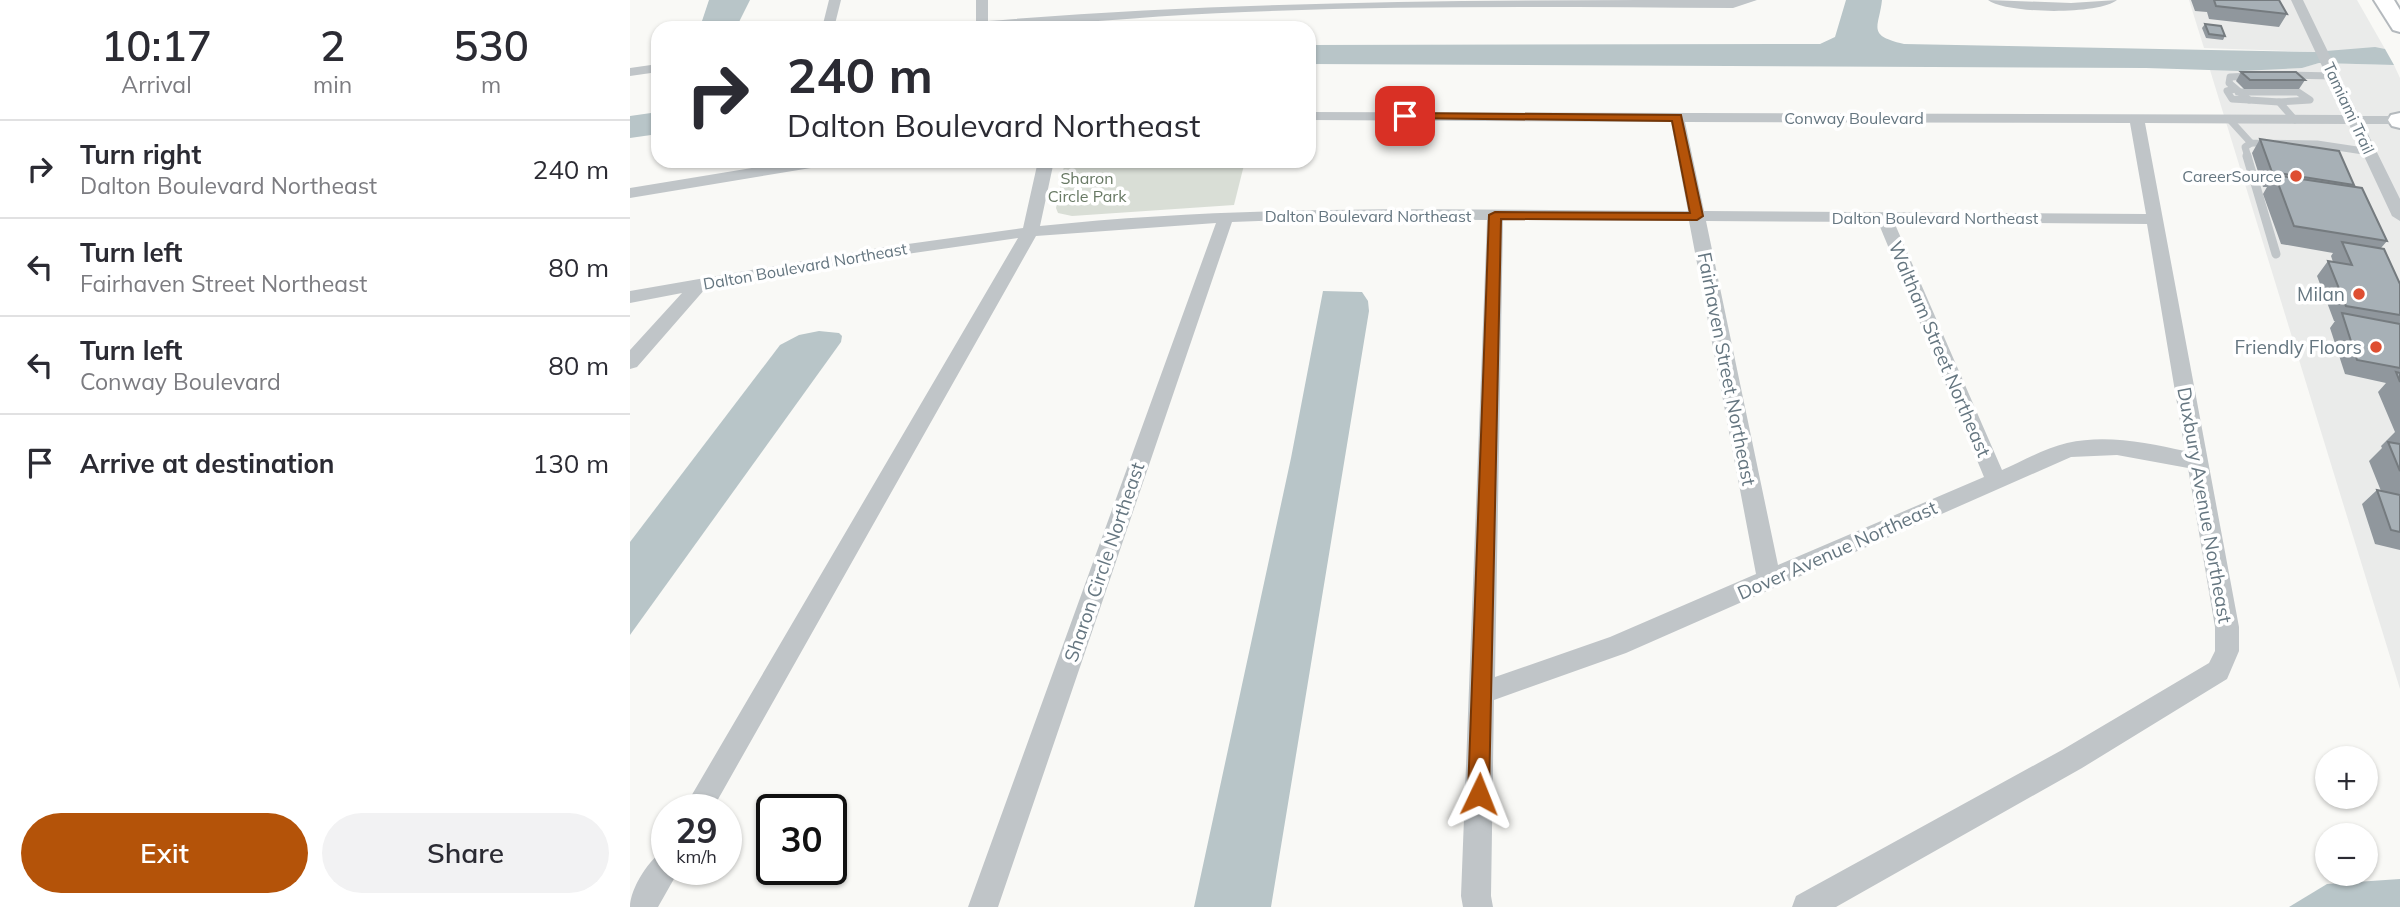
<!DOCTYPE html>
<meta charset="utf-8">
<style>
:root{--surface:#fff;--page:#f2f2f3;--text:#2b2b33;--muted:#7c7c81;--line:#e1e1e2;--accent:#b45309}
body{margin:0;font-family:Mulish,sans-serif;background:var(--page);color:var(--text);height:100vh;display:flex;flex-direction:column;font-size:26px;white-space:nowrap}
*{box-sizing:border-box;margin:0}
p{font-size:23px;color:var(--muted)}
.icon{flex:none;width:38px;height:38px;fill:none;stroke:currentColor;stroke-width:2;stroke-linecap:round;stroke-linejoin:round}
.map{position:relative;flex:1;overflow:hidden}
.drawer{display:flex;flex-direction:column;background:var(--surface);width:630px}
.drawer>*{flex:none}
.guide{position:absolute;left:21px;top:21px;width:665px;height:147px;border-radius:21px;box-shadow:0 2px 5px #0004;background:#fff;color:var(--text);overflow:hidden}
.tools{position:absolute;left:1685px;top:746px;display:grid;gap:14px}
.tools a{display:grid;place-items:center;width:63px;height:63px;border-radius:50%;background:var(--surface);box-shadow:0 2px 5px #0004;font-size:35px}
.speed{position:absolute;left:21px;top:794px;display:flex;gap:14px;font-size:35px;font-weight:700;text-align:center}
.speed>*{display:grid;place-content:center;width:91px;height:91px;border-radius:50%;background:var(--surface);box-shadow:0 2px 5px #0004;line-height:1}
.speed small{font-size:18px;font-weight:400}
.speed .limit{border:4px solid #111;border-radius:10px;background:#fff;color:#111}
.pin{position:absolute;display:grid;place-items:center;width:60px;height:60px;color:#fff;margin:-30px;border-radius:14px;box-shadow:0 4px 10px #0006}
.me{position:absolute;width:77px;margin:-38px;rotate:2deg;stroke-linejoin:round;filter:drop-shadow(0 0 5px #0008)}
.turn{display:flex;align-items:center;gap:24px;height:147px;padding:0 21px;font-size:32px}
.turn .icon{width:91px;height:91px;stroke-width:2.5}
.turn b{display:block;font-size:49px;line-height:60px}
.eta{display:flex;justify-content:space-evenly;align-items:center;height:119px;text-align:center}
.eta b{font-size:42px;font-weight:600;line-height:49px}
.button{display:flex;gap:14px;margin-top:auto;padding:14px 21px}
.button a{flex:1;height:80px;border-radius:42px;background:var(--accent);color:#fff;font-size:28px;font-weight:600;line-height:80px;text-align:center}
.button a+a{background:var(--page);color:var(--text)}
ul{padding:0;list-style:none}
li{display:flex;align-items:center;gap:21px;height:98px;padding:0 21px;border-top:2px solid var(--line)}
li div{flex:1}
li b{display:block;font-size:26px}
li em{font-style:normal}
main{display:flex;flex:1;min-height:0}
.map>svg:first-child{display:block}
</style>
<main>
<section class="drawer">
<div class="eta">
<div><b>10:17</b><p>Arrival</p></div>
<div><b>2</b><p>min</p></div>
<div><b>530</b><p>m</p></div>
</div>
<ul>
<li><svg class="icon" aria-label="right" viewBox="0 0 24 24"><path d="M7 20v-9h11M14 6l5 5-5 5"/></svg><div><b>Turn right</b><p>Dalton Boulevard Northeast</p></div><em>240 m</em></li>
<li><svg class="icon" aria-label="left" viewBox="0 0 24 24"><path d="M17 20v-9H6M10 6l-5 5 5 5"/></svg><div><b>Turn left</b><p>Fairhaven Street Northeast</p></div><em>80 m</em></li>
<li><svg class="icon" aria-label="left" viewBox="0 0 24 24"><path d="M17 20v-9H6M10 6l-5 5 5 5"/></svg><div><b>Turn left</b><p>Conway Boulevard</p></div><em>80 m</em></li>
<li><svg class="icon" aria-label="arrive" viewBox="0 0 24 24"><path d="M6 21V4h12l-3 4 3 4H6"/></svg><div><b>Arrive at destination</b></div><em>130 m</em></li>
</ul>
<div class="button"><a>Exit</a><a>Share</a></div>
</section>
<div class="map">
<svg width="1770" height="907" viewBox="0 0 1770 907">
<rect width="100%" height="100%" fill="#f9f9f6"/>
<g fill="#eaebea">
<path d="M1559 0H1727L1755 49 1684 52 1574 48Z"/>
<path d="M1689 63 1764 65 1770 78V689L1580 70 1671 68Z"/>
</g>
<path fill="#d9ded6" d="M435 161H615L604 205 442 216 428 213 426 208Z"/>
<g fill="#b8c5c8">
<path d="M79 0H120L109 22 70 27Z"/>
<path d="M1216 0H1252C1249 28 1236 35 1274 44L1684 52 1745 47 1755 49 1764 65 1689 63 1672 68 1610 71 1516 68 679 64V45L1190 44 1205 37Z"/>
<path d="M28 112V134L0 138V116Z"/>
<path d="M693 291 732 292 738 301 739 311 641 907H564L661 458Z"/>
<path d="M189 331 209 333 212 336 211 342 0 635V542L150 345 169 335Z"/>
<path d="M1770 879V907H1659L1697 884Z"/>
</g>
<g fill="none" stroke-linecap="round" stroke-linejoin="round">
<defs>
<g id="primary">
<path d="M1744 0H1764L1770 10V32L1763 30Z"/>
<path d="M1770 113V128L1762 126 1758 120 1761 115Z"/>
</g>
</defs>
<use href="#primary" stroke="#b4b9bd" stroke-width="4"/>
<g stroke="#c0c5c8" stroke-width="7">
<path d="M1657 75 1703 76"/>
<path d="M1620 76 1600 77 1599 83 1619 100 1649 102 1665 120"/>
<path d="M1605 89 1597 91 1602 99 1619 100"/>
<path d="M1608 92H1668L1680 100 1649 102"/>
<path d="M1600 120 1621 143 1687 144 1740 152"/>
<path d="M1618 157 1615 147 1621 143"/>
</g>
<path stroke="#c0c5c8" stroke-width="9" d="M1617 156 1646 254"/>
<g fill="#c0c5c8" fill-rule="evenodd">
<path d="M199 0H211L204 28H192Z"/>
<path d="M346 0H358V21C614 0 871 0 1127 0L1103 8C940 7 778 5 615 12 516 15 417 28 319 28L325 24 346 22Z"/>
<path d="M1358 0 1441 3 1487 0C1469 15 1376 14 1358 0Z"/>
<path d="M1661 0H1673L1729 116H1770V124H1733L1770 199V221L1762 216 1719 124 1515 123 1609 627V651L1597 679 1452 768 1206 907H1162L1166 896 1432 750 1579 663 1585 651V627L1558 468 1487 455 1441 457 996 653 864 700 861 896 863 907H833L831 896 857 220 685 219 602 222 368 907H338L586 223 406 236 82 810H53L388 238 249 258 75 289 7 367 0 369V350L52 293 0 303V291L249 248 393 228 408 161H424L410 226C625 203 841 210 1058 211L1041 122 679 120V112L1715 115ZM1055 122 1500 123 1516 214 1074 211ZM873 220 1059 221 1126 574 980 637 865 677ZM1076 221 1248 222 1354 477 1148 565ZM1264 222 1517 224 1555 451C1518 443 1476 434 1437 443 1415 448 1393 461 1372 470Z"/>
<path d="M28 64V72L0 76V68Z"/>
<path d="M165 161H201L193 166 0 198V188Z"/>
<path d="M37 849V870H49L28 907H0C0 889 20 856 37 849Z"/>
</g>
<use href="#primary" fill="#fff" fill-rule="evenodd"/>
</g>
<g fill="#90979d">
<path d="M1561 0H1649L1657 14 1649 27 1579 19 1577 12 1565 11Z"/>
<path d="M1575 24 1595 36 1593 40 1576 38 1572 28Z"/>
<path d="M1611 72 1675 80 1669 89H1614L1606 81Z"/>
<path d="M1630 139 1724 185 1723 187 1757 241 1751 248 1770 284V550L1745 544 1732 504 1747 490 1751 491 1739 461 1752 448 1751 446 1765 432 1748 392 1756 383 1715 374 1700 328 1705 321H1704L1687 276 1698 261 1703 262 1701 256 1703 253 1651 244 1633 194 1637 187H1633L1622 153Z"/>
</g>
<g fill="#a7b0b6" stroke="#757b7f" stroke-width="2">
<path d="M1584 0H1649L1657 14 1586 6Z"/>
<path d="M1575 24 1591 26 1595 36 1579 34Z"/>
<path d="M1611 72H1666L1675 80H1620Z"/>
<path d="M1630 139 1709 151 1724 185 1642 172Z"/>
<path d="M1645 175 1732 188 1757 241 1664 226Z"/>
<path d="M1712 242 1754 249 1770 284V315L1716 306 1698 261 1722 265Z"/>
<path d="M1712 313 1770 324V368L1727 360Z"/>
<path d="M1766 372 1770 373V382Z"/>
<path d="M1758 442 1770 444V471Z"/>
<path d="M1747 490 1770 495V532L1761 530Z"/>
</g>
<path fill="#b45309" stroke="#753606" stroke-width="2" d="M775 113 1051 115 1073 216 1067 220 871 219 859 794 856 802 849 805 841 802 838 794 859 215 865 212 1060 213 1042 121 771 118V114Z"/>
<g fill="#de4e31" stroke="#fff" stroke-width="2.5">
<circle cx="1666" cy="176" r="7"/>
<circle cx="1729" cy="294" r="7"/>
<circle cx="1746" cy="347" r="7"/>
</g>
<g text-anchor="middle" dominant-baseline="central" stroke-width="7" stroke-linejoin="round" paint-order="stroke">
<g font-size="16" fill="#657680" stroke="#fff">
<text transform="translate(1719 108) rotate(65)">Tamiami Trail</text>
<text x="1224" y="118">Conway Boulevard</text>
<text x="738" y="216">Dalton Boulevard Northeast</text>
<text x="1305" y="218">Dalton Boulevard Northeast</text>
<text transform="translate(175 266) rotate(-10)">Dalton Boulevard Northeast</text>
</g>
<g font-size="16" fill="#657680" stroke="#fff" text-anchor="end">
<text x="1652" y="176">CareerSource</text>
</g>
<g font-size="16" fill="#687964" stroke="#fff">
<text x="457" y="178">Sharon<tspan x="457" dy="18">Circle Park</tspan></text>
</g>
<g font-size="19" fill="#657680" stroke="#fff" text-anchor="end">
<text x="1715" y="294">Milan</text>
<text x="1732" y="347">Friendly Floors</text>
</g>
<g font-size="19" fill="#657680" stroke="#fff">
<text transform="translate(1310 349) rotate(67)">Waltham Street Northeast</text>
<text transform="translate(1097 369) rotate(79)">Fairhaven Street Northeast</text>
<text transform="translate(1575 505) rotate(80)">Duxbury Avenue Northeast</text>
<text transform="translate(1207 550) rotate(-24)">Dover Avenue Northeast</text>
<text transform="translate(474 562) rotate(-71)">Sharon Circle Northeast</text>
</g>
</g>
</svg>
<div class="tools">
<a>+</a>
<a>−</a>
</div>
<div class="speed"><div>29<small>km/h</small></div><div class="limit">30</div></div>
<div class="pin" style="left:775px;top:116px;background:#d93025"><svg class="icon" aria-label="arrive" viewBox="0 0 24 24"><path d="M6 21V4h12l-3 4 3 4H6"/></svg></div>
<svg class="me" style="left:849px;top:794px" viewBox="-20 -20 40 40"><path d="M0-17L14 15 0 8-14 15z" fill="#b45309" stroke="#fff" stroke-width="4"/></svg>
<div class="guide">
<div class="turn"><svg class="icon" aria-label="right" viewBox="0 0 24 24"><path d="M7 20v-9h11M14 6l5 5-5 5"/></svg><div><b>240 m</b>Dalton Boulevard Northeast</div></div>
</div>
</div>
</main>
